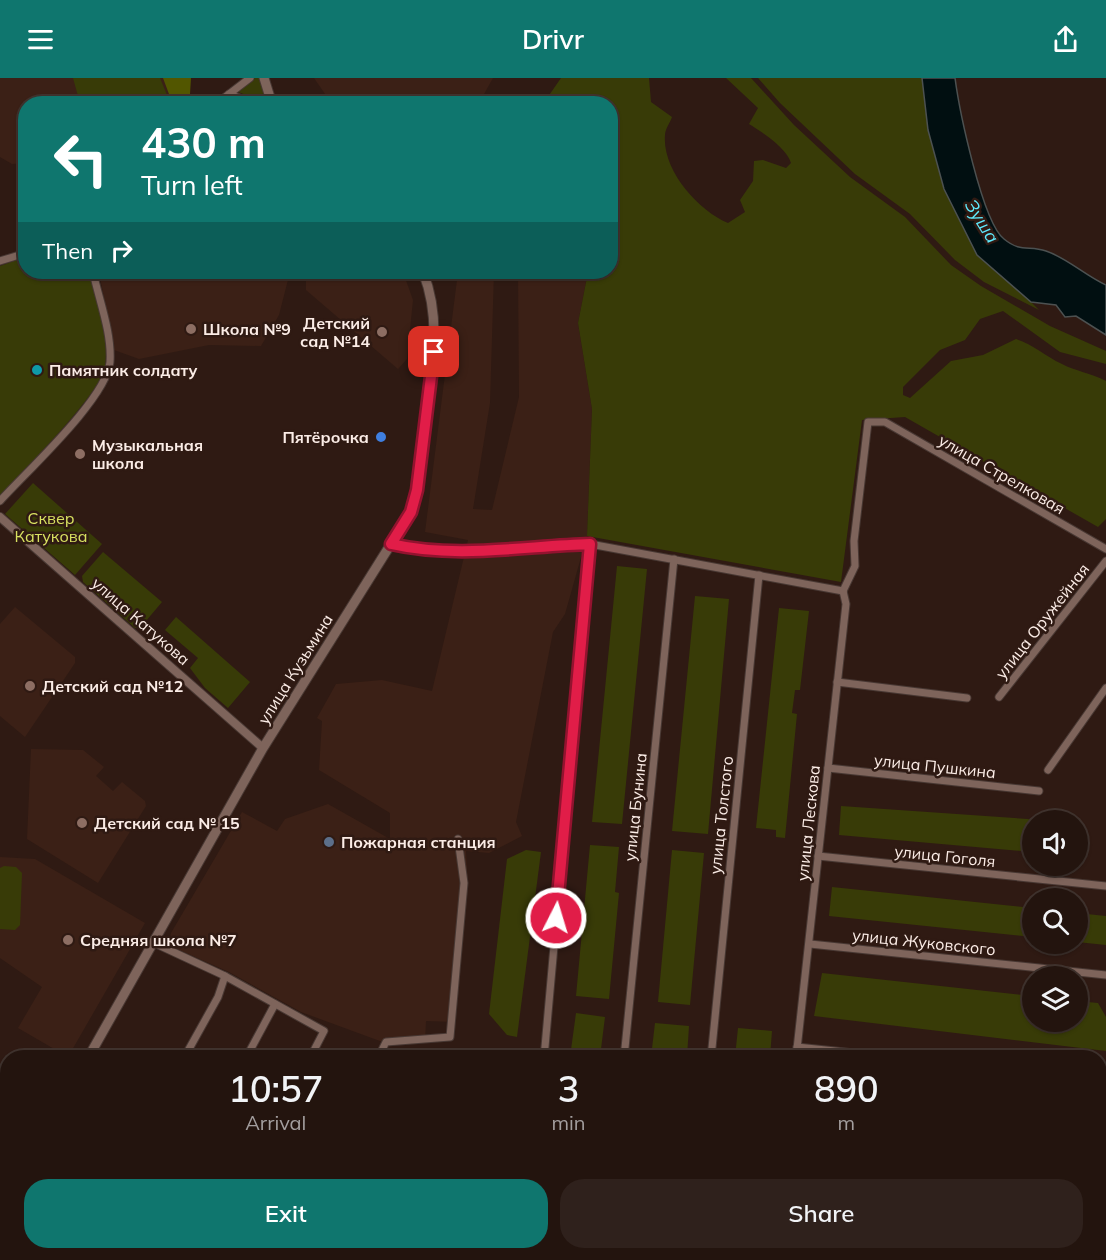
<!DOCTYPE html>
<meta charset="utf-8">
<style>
:root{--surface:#23140e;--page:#2f211c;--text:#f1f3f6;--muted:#a39e9e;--line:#40332e;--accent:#0f766e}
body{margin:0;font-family:Mulish,sans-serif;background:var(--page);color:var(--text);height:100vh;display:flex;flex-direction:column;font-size:22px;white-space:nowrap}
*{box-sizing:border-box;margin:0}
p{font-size:20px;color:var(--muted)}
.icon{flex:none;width:33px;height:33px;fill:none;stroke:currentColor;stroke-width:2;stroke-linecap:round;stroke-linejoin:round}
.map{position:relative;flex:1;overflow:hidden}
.drawer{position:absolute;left:0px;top:972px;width:1107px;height:210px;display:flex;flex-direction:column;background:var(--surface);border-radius:24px 24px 0 0;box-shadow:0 2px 4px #0004,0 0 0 2px var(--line)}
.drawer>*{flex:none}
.top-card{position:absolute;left:18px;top:18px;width:600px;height:183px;border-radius:24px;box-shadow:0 2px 4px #0004,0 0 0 2px var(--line);background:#0f766e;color:#fff;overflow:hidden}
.fabs{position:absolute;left:1022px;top:732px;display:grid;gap:12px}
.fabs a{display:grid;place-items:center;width:66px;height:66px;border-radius:50%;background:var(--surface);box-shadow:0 2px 4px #0004,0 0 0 2px var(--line);font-size:30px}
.pin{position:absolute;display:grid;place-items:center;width:51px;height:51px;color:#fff;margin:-26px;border-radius:12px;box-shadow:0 3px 9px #0006}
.me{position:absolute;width:66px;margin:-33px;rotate:5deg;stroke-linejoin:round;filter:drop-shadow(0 0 4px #0008)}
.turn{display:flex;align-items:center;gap:21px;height:126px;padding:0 24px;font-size:27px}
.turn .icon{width:78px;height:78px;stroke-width:2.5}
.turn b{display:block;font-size:42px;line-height:51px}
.then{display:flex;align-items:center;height:57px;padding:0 24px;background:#0003;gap:12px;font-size:22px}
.eta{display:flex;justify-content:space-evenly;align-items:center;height:102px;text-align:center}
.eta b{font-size:36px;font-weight:600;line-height:42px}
.cta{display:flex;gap:12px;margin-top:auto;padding:12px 24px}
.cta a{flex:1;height:69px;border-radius:24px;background:var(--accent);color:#fff;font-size:24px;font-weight:600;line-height:69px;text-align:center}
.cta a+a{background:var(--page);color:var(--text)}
header{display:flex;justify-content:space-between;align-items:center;height:78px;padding:0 24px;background:var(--accent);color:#fff;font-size:27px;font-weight:600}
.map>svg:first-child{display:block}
</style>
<header><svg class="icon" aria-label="menu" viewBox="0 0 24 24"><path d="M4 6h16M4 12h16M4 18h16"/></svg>Drivr<svg class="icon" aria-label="share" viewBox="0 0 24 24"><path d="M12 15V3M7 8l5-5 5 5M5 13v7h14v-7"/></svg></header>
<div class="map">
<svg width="1106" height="1182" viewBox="0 0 1106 1182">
<rect width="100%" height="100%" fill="#2f1a13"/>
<g fill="#3b2016">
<path d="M0 0H173L178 25 26 26 25 85 12 86 0 79Z"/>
<path d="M314 0H493L479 25 332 26Z"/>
<path d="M99 194H290L279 237 261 268 209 267 139 281 114 272Z"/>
<path d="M314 194H403L413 222 407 281 398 291 306 212V203Z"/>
<path d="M458 194H494L490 325 473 431 492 432 519 319 518 194H588L578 245 592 331 587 458 565 536 553 554 516 744 522 758 489 775 466 773 468 808 455 944 426 943 425 964 388 966 301 934 229 894 168 867 171 855 242 734 277 753 285 741 328 726 390 761V735L319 692 322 643 317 640 336 606 382 602 432 613 468 462 425 454Z"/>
<path d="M15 529 75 579V585L25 659 0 638V546Z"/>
<path d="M31 671 83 672 104 689 96 698 113 713 122 704 145 723 146 728 98 805 27 761Z"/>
<path d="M0 779 35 781 145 845 68 979 18 950 42 909 0 880Z"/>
</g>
<g fill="#383b07">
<path d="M73 0H160L167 17V25H80Z"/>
<path d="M255 0H260L267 25 238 14Z"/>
<path d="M561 0H649L651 24 672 39C670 45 665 51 665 57 662 92 698 132 728 145L745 134 740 122 753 103 754 83 763 82 786 90 791 85C787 70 762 54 749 46L758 30 726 0H751L794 47 850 99 905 139 951 187 981 208 1050 248 1106 273V286L1060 274 1003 233 980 241 965 262 940 272 903 309V317L910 320 951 283 983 277 1016 261C1034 267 1045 278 1062 286 1075 293 1091 295 1106 303V441L1098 449 905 339 862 342 841 504 587 458 592 331 578 245 588 194H610V26H543Z"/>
<path d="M758 0H922L928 52 944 111 977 177 1008 201 1039 232 984 204 955 182 910 136 855 96 780 25Z"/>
<path d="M25 179 26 194H89C96 223 110 259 105 289 100 317 22 393 0 418V188Z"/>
<path d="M33 405 102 466 75 497 5 436Z"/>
<path d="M103 474 162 524 140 550H135L83 504 82 498Z"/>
<path d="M617 488 647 491 622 746 592 744Z"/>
<path d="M695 518 729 521 708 756 672 753Z"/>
<path d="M779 530 809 533 800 612H795L792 635 797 636 785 760 776 759V752L756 750Z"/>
<path d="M176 539 250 604 228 630 205 610 190 590 198 580 165 552Z"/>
<path d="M841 728 1043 742H1032V774L839 757Z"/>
<path d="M590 767 619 769 615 814 619 815 609 921 576 918Z"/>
<path d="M526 772 541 774 517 959 507 957 489 936 507 781Z"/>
<path d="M672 772 704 775 690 927 658 924Z"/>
<path d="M4 788 16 789 22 795 20 847 15 852 0 851V790Z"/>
<path d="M832 809 1032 830V859L829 838Z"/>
<path d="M1077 835 1106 838V867L1077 864Z"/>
<path d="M822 895 1032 918V944H1077V923L1098 925 1106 939V973L814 938Z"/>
<path d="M576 935 605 939 600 979H570Z"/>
<path d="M655 945 689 948 687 979H651Z"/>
<path d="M738 950 772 953 770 979H735Z"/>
<path d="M1106 1015 1104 1048 1100 1047V1027L1104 1028Z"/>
<path d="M717 1175V1174L754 1175 753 1182H716Z"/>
</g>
<g fill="#525600">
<path d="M163 0H191L190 16 193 22H201L202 25H170L169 16Z"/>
<path d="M1106 1156V1182H1092L1096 1175 1100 1174V1168Z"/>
</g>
<path fill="#010f11" stroke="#4c5151" stroke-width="1.5" d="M922 0H955C959 30 982 144 1004 161 1021 175 1029 167 1046 173 1067 180 1086 198 1106 207V257L1076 238 1065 239 1056 227 1031 224 977 177 944 111 928 52Z"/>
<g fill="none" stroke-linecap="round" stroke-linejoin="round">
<defs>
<g id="minor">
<path d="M229 16 255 26"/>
<path d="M216 26 250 0"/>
<path d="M0 183 26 175"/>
<path d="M0 423C27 393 107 320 110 284 112 255 99 222 93 194"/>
<path d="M391 466 413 470 479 473 590 466 843 513"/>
<path d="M843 513 855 488 854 463 868 344H885L1106 471"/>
<path d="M837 604 967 620"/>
<path d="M999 619 1106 483"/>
<path d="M828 690 1039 713"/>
<path d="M1048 692 1106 610"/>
<path d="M818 778 1106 808"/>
<path d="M154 865 225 898 324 953 310 980"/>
<path d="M810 866 1106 897"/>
<path d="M797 969 902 980"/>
<path d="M184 980 218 919 225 898"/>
<path d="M246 980 275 926"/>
<path d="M378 980 386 964 450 959 464 805 458 761"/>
<path d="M544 980 590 466"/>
<path d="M624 980 674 481"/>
<path d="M711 980 759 497"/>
<path d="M796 980 846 526 843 513"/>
<path d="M1100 1000H1106"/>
<path d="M1100 1082 1106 1069"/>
<path d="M480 1174 493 1179"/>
<path d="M824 1174 889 1182"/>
<path d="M70 1182 72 1174"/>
<path d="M328 1182 329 1174"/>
<path d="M691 1182 692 1174"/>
<path d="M777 1182 778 1174"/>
<path d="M1054 1182 1057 1174"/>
</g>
<path id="tertiary" d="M0 439 263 670"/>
<g id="secondary">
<path d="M264 0 272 26"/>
<path d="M88 980 263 670 411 434C421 406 421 376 425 348 431 296 443 244 423 194"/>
<path d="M0 1070H8"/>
</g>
</defs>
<use href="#minor" stroke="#483833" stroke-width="9"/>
<use href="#tertiary" stroke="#483833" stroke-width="10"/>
<use href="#secondary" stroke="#483833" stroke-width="11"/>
<use href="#minor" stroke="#7e645b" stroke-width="7"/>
<use href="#tertiary" stroke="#7e645b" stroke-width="8"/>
<use href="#secondary" stroke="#7e645b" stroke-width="9"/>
</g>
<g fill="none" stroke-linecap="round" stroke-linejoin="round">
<defs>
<path id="route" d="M434 274 417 412 411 434 391 466C456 481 525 468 590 466L556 840"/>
</defs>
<use href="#route" stroke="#92132f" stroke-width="15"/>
<use href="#route" stroke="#e11d48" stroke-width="10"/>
</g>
<g fill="#8d6e63" stroke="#2f1a13" stroke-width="2">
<circle cx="191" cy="251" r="6"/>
<circle cx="382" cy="254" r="6"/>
<circle cx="80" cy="376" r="6"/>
<circle cx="30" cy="608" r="6"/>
<circle cx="82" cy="745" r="6"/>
<circle cx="68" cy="862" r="6"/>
</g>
<circle fill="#0f9aa8" stroke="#2f1a13" stroke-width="2" cx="37" cy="292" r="6"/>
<circle fill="#3f7fe0" stroke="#2f1a13" stroke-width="2" cx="381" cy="359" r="6"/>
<circle fill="#5c6f8a" stroke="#2f1a13" stroke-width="2" cx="329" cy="764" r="6"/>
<g text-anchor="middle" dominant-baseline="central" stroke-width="5" stroke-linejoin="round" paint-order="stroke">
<g font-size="16" font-weight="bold" fill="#fbece6" stroke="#2f1a13" text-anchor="start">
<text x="370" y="245" text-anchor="end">Детский<tspan x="370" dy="18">сад №14</tspan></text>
<text x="203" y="251">Школа №9</text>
<text x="49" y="292">Памятник солдату</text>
<text x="369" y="359" text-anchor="end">Пятёрочка</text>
<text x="92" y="367">Музыкальная<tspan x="92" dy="18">школа</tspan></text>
<text x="42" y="608">Детский сад №12</text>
<text x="94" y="745">Детский сад № 15</text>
<text x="341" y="764">Пожарная станция</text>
<text x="80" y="862">Средняя школа №7</text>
</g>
<g font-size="16" fill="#fbece6" stroke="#2f1a13">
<text transform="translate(1002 396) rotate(30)">улица Стрелковая</text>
<text transform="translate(141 543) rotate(41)">улица Катукова</text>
<text transform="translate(1042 543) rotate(-52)">улица Оружейная</text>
<text transform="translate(295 591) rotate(-58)">улица Кузьмина</text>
<text transform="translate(935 688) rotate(6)">улица Пушкина</text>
<text transform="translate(635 729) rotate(-84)">улица Бунина</text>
<text transform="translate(721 737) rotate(-84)">улица Толстого</text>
<text transform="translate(808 745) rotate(-84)">улица Лескова</text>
<text transform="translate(945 778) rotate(6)">улица Гоголя</text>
<text transform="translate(924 864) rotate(6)">улица Жуковского</text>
</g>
<g font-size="16" fill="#d9e261" stroke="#2f1a13">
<text x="51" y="440">Сквер<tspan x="51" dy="18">Катукова</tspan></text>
</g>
<g font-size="18" font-style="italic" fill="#5feafd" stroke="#2f1a13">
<text transform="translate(982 143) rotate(58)">Зуша</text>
</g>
</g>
</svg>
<div class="fabs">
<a><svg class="icon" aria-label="sound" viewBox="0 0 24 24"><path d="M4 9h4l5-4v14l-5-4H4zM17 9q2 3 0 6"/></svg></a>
<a><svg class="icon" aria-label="search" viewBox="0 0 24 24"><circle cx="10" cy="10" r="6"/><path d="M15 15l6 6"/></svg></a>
<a><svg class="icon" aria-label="layers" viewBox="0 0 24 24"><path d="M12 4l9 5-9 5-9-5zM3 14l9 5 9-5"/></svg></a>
</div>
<div class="pin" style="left:434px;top:274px;background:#d93025"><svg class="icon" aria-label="arrive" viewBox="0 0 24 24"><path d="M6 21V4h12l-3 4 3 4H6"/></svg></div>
<svg class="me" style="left:556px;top:840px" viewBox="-20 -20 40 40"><circle r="17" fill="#e11d48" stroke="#fff" stroke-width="3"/><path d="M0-11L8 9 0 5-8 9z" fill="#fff"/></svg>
<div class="top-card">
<div class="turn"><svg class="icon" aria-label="left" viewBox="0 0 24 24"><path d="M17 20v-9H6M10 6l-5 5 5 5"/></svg><div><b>430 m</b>Turn left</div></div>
<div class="then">Then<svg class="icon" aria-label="right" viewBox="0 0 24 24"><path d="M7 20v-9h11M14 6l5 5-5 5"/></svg></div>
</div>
<section class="drawer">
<div class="eta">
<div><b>10:57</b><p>Arrival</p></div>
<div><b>3</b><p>min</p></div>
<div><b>890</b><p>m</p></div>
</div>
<div class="cta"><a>Exit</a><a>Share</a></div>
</section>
</div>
